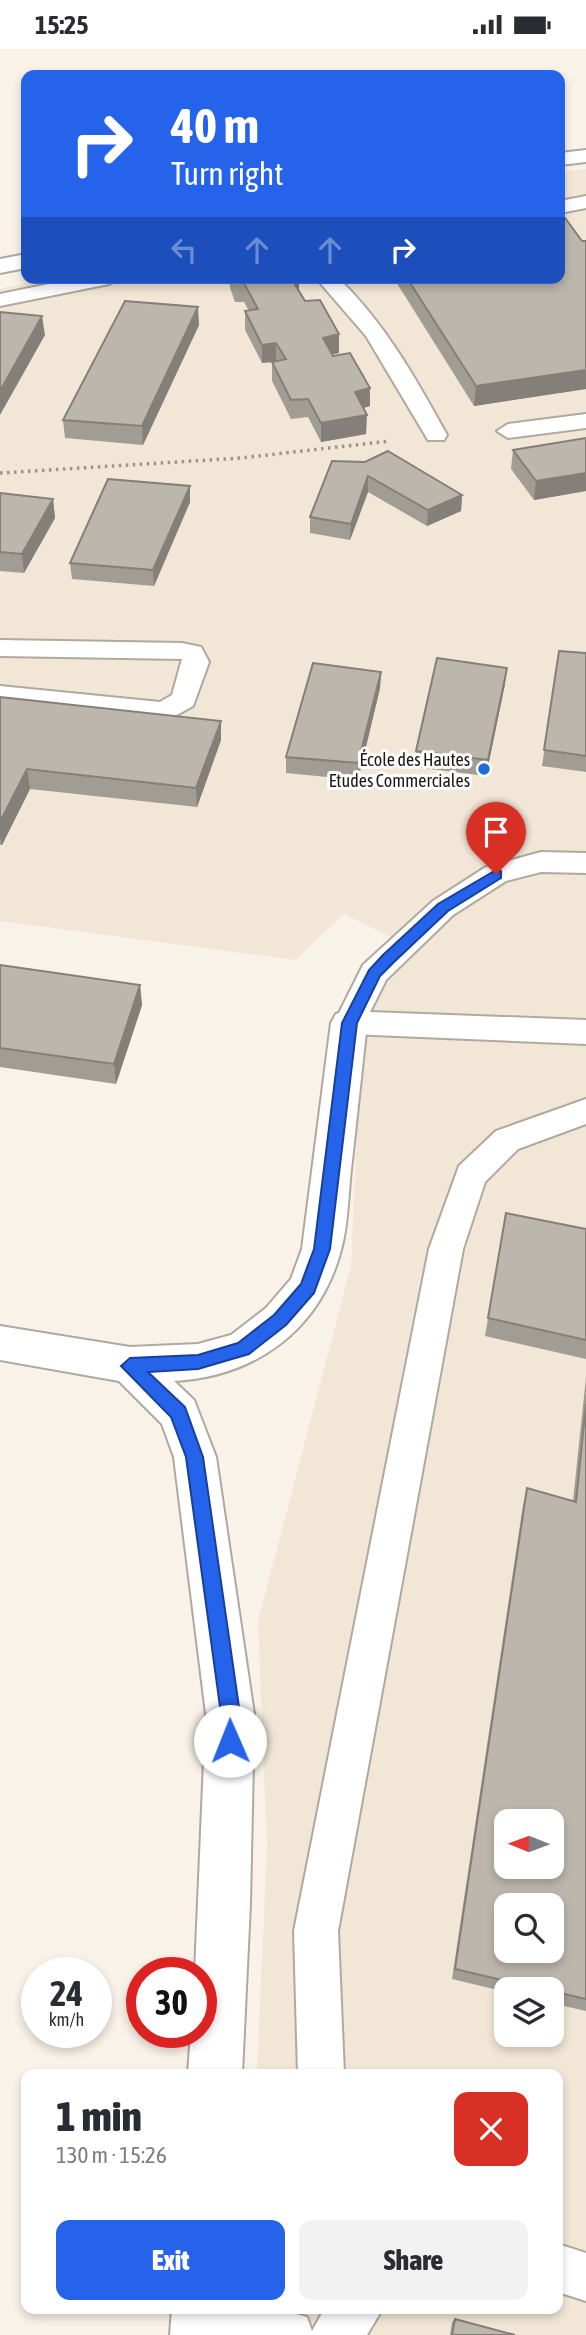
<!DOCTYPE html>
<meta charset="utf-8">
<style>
:root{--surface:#fff;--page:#f2f2f3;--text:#2b2b33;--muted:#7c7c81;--accent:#2563eb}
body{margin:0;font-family:"Asap Condensed",sans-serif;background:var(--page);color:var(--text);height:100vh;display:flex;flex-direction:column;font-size:26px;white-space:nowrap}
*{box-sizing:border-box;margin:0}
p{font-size:23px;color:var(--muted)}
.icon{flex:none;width:38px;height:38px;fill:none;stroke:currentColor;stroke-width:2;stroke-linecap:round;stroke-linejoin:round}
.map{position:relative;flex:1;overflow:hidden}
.sheet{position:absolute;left:21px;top:2020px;width:542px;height:245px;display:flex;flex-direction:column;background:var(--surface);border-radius:14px;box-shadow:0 4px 10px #0003}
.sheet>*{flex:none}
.hud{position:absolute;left:21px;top:21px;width:544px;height:214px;border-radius:14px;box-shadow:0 4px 10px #0003;background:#2563eb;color:#fff;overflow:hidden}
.needle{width:46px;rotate:271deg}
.tools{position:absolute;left:494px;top:1760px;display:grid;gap:14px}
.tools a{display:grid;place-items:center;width:70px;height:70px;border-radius:14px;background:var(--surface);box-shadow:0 4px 10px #0003;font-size:35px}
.speed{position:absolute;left:21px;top:1908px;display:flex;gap:14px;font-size:35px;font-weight:700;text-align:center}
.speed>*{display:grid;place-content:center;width:91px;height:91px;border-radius:50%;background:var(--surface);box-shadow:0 4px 10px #0003;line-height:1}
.speed small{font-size:18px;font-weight:400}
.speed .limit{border:10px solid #d22;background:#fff;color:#111}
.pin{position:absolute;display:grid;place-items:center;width:60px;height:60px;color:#fff;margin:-72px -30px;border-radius:50% 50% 50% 0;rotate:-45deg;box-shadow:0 0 7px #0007}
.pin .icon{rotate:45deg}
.me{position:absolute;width:77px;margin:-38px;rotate:359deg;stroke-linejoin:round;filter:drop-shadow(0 0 5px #0008)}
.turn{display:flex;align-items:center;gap:24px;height:147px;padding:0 35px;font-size:32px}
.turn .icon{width:91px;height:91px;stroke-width:2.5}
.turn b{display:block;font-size:49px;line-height:60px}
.lanes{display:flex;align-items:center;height:66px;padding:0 35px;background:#0003;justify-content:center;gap:35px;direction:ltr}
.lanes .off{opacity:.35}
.round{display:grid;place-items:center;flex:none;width:74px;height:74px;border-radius:14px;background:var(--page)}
.overview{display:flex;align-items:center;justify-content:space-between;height:119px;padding:0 35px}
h1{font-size:42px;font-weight:800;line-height:52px}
.cta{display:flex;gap:14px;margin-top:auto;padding:14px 35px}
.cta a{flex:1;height:80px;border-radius:14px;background:var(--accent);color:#fff;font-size:28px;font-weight:800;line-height:80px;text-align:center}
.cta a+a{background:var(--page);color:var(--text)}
.status{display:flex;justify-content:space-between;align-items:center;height:49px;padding:0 35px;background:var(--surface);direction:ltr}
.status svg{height:19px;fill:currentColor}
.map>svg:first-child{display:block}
</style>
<div class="status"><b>15:25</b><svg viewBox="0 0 49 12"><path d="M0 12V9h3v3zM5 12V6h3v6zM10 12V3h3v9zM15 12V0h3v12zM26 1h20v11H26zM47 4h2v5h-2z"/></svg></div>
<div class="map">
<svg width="586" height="2286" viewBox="0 0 586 2286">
<rect width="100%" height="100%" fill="#f9f2e8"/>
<path fill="#f2e7d6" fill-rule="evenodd" d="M586 120V2286H246L247 2259H558V2025H257L267 1796 258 1572 351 1217 361 991 380 938 403 894 344 865 295 911 0 872V240L47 229H560V123ZM506 1773H551V1818H506ZM506 1857H551V1902H506ZM506 1941H551V1986H506Z"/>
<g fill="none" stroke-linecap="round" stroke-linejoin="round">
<defs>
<g id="lane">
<path d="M586 147V159L560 164V152Z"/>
<path d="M78 229H119L109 235 0 257V245Z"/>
<path d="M316 229H338C385 274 416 330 447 386L444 391H428L366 287Z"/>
<path d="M586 365V379L508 389 497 382 508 375Z"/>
<path d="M0 591 182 594 201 598 209 613 193 657 175 667 151 670 0 653V637L160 653 172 646 182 610 0 607Z"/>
<path d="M541 803 586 804V824L541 823 506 832 453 866 386 931 370 963 586 971V995L349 985 338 982 334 974 363 916 433 852 486 818Z"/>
<path d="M586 1050V1075L518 1100 485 1133 463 1200 338 1882 344 2025H298L294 1882 429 1200 459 1117 496 1082Z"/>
<path d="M558 2195 586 2204V2252L558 2243Z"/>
<path d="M182 2259H273L307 2268 312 2282 325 2259H383L367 2286H180L175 2275Z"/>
</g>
<g id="street">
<path d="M586 101V113L560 116V104Z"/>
<path d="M26 205V219L0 224V210Z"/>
<path d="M349 961 362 965 367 974C362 1020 357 1066 352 1112 348 1141 349 1173 341 1201 320 1281 255 1328 174 1332L194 1351 216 1408 254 1665 250 1855 242 2025H188L191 1983H201V1923H195L206 1665 174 1408 162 1375 119 1332 0 1311V1277L130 1298 198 1295 231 1286 266 1259 291 1230 302 1200 331 974 336 965Z"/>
<path d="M172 2259H230L228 2286H170Z"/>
</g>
</defs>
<use href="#lane" stroke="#afa99f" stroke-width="4"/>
<use href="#street" stroke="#afa99f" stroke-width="4"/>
<path stroke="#99948d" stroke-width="3.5" stroke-dasharray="2.5 4.5" stroke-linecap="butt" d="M0 424 241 409 390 392"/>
<use href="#lane" fill="#fff" fill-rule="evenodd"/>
<use href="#street" fill="#fff" fill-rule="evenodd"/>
</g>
<g fill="#a29d94">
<path d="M582 192H586V340L474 357 398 236 399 229H560Z"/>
<path d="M229 229H299V242L305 252 339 285V304L332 305 370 357 363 359 366 385 321 393 308 368 291 370 272 332V313H275L262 314 245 281V262H249L244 253H235L230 239Z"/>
<path d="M199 276 143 396 65 389 63 371Z"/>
<path d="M586 389V442L534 451 511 420 513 401Z"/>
<path d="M332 412 462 446 461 462 427 477 368 443 350 491 310 484V468Z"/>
<path d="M0 444 53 450 55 469 24 524 0 522Z"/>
<path d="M190 453 154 537 72 530 70 514Z"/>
<path d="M559 602 586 604V723L542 717Z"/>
<path d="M381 623 380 639 358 731 286 724V708Z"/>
<path d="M505 635 486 727 415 718 416 702Z"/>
<path d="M0 648 221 691 197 758 30 740 2 796H0Z"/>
<path d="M0 916 140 936 142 956 116 1035 0 1018Z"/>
<path d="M506 1164 586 1180V1310L485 1287Z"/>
<path d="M586 1328V1962L551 1954V1941H506V1943L452 1930 523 1456 527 1439 573 1452Z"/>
<path d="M455 2270 515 2286H450L452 2273Z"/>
</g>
<g fill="#847f78">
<path d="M289 229H299V243Z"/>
<path d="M198 258 199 276 143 396 142 377Z"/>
<path d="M42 267 45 286 0 366V342Z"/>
<path d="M339 285V304L323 307V289Z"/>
<path d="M276 294V312L262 314V296Z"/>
<path d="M586 321V340L474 357 476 337Z"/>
<path d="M370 339V357L354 362 355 343Z"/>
<path d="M367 366 366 385 321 393V374Z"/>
<path d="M586 424V442L534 451 536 432Z"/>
<path d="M368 427V443L350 491 351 475Z"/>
<path d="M190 437V453L154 537 153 521Z"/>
<path d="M462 446 461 462 427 477 428 461Z"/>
<path d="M53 450 55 469 24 524 22 505Z"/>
<path d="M507 619 505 635 486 727 488 711Z"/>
<path d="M381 623 380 639 358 731V714Z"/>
<path d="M221 672V691L197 758 196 739Z"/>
<path d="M27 720 30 740 2 796 0 788V773Z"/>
<path d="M140 936 142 956 116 1035 114 1015Z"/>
</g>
<g fill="#bcb6ac" stroke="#847f78" stroke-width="2" fill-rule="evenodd">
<path d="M560 162 582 192H586V321L476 337 407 229H560Z"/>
<path d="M232 229H291L305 252 320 251 339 285 323 289 333 307 350 304 370 339 355 343 367 366 321 374 308 350 291 351 272 313 286 310 276 294 262 296 245 262 258 260 244 234H234Z"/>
<path d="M125 252 198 258 142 377 63 371Z"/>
<path d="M0 263 42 267 0 342Z"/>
<path d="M586 389V424L536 432 513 401Z"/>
<path d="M388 402 462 446 428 461 368 427 351 475 310 468 332 412 365 413Z"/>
<path d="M108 430 190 437 153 521 70 514Z"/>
<path d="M0 444 53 450 22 505 0 503Z"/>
<path d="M559 602 586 604V707L544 701Z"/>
<path d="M437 609 507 619 488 711 416 702Z"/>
<path d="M313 614 381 623 358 714 286 708Z"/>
<path d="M0 648 221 672 196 739 27 720 0 773Z"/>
<path d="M0 916 140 936 114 1015 0 999Z"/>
<path d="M506 1164 586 1180V1291L488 1269Z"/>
<path d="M586 1355V1950L551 1942V1941H544L455 1920 527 1439 576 1453ZM506 1773H551V1818H506ZM506 1857H551V1902H506Z"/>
<path d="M455 2270 515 2286H452Z"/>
</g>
<path fill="#2563eb" stroke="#184099" stroke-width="2" d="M496 821 501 822V829L448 862 394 913 380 927 357 974 330 1200 314 1244 286 1276 249 1305 198 1320 148 1323 185 1358 203 1408 240 1665 237 1699 230 1702 223 1699 220 1692 221 1665 186 1408 171 1368 121 1317 130 1309 198 1306 238 1294 274 1266 301 1235 314 1200 342 974 369 921 383 906 438 855Z"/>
<circle fill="#1d6dd7" stroke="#fff" stroke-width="2.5" cx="484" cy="720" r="7"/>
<g text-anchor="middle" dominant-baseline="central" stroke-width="6" stroke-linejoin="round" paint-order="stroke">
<g font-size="18" fill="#1c1916" stroke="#fff" text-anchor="end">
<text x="470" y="710">École des Hautes<tspan x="470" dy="21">Etudes Commerciales</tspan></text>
</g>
</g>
</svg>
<div class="tools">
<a><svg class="needle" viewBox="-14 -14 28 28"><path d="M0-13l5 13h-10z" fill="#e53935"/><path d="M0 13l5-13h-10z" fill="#7c7c81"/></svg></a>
<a><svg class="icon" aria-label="search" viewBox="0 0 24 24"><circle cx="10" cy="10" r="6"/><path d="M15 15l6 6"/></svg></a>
<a><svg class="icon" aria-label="layers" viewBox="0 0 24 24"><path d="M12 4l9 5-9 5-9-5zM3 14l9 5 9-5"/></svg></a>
</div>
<div class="speed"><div>24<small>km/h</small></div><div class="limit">30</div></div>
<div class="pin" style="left:496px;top:825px;background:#d93025"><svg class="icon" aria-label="arrive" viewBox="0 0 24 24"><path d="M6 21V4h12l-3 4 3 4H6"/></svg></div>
<svg class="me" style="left:230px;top:1692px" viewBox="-20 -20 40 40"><circle r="19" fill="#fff"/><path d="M0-13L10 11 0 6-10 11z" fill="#2563eb"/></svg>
<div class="hud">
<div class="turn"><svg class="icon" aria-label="right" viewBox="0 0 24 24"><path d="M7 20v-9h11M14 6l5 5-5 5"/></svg><div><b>40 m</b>Turn right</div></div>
<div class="lanes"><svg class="icon off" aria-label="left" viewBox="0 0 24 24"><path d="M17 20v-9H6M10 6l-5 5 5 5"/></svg><svg class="icon off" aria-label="ahead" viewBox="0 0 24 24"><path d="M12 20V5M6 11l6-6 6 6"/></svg><svg class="icon off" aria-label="ahead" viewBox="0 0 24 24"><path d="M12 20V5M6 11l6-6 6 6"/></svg><svg class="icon" aria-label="right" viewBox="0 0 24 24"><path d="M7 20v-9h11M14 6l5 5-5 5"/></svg></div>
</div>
<section class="sheet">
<div class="overview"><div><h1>1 min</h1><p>130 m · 15:26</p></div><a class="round" style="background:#d93025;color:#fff"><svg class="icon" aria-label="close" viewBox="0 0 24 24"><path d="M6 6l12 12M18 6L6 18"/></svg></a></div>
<div class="cta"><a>Exit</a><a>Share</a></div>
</section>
</div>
